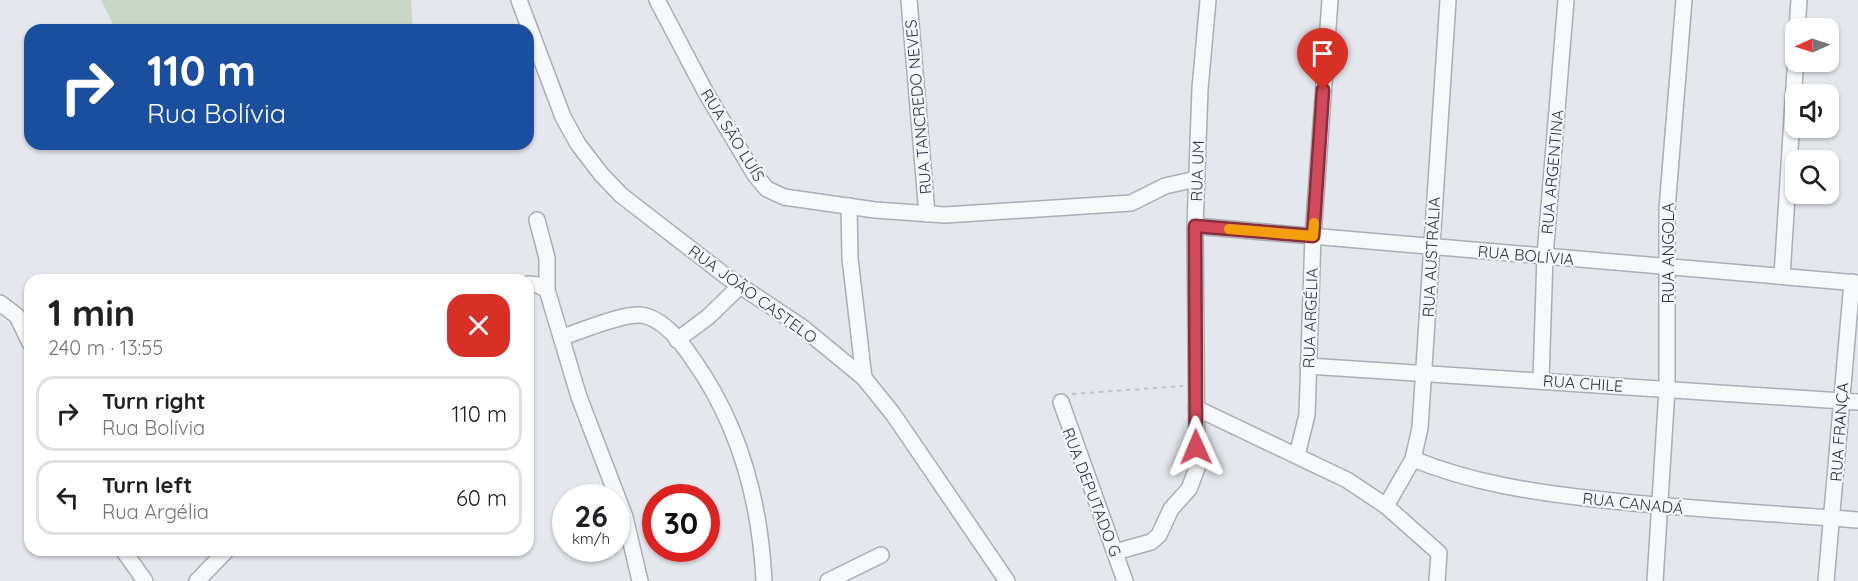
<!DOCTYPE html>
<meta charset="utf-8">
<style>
:root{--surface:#fff;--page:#f2f2f2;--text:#202124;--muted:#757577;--line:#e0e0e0}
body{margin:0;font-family:Quicksand,sans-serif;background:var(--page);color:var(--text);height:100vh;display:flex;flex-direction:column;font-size:22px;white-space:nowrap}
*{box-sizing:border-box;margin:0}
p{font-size:20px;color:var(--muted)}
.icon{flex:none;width:33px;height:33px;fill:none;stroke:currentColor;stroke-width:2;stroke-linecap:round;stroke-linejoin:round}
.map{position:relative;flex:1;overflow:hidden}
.side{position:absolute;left:24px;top:274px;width:510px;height:282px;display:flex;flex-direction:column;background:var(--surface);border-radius:18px;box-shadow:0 2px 4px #0004}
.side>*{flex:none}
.hud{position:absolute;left:24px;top:24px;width:510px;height:126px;border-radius:18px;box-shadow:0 2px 4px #0004;background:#1a4fa0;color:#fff;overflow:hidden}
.needle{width:39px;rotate:267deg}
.fabs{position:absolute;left:1785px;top:18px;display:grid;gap:12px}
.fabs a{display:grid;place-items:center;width:54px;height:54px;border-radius:12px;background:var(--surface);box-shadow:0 2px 4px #0004;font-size:30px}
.speed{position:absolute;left:552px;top:484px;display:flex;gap:12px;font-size:30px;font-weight:700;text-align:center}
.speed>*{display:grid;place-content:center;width:78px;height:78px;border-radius:50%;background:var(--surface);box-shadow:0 2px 4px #0004;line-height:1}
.speed small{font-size:15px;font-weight:400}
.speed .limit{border:9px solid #d22;background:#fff;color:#111}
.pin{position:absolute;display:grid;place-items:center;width:51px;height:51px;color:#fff;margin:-62px -26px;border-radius:50% 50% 50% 0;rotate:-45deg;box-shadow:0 0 6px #0007}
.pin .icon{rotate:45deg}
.me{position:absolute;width:66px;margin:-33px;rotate:359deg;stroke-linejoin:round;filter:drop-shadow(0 0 4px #0008)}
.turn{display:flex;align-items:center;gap:21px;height:126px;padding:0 24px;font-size:27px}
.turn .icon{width:78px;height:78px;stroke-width:2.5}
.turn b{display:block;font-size:42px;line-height:51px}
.round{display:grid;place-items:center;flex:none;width:63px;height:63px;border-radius:18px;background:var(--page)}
.headline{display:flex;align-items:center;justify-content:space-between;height:102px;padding:0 24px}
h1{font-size:36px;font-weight:700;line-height:45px}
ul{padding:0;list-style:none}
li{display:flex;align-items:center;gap:18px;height:75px;margin:0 12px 9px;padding:0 12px;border:3px solid var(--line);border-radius:18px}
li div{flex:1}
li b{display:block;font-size:22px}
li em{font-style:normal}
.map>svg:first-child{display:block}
</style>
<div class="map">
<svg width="1858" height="581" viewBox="0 0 1858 581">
<rect width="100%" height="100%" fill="#e4e7ec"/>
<path fill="#c9d6c5" d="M101 0H411L413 30H116Z"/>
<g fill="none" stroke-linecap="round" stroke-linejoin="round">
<defs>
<g id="minor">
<path d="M519 0 563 117 578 144 601 174 621 195 727 277 802 327 864 378 893 414 1007 581"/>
<path d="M657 0 706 93 755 175 767 189 784 197 875 210 945 215 1131 203 1165 186 1196 179"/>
<path d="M909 0 927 214"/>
<path d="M1797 28 1799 0"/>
<path d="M849 206 850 258 864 378"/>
<path d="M537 220 547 258V290"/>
<path d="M1195 226 1858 283"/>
<path d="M1782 276 1796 55"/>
<path d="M528 284 538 285 547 290 579 397 625 517 640 581"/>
<path d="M0 303 17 316 30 343"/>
<path d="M563 337C581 331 629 310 646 316 666 322 681 342 692 358 740 425 760 500 764 581"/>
<path d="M677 340 708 317 740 286"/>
<path d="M1308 366 1858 402"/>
<path d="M1541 380 1545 256 1566 0"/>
<path d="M1061 402 1125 581"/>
<path d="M1196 408 1347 480 1386 506 1439 553 1437 581"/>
<path d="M1297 455 1307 415 1313 236 1330 0"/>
<path d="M1413 459C1472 483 1532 492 1595 499 1682 509 1770 513 1858 520"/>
<path d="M1386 506 1413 459 1420 428 1448 0"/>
<path d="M123 550 145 581"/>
<path d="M1115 552 1151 542 1159 535 1171 509 1189 489 1197 468 1195 226 1200 89 1208 0"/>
<path d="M197 581 227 550"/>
<path d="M828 581 881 555"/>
<path d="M1655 581 1667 389V209L1684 0"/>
<path d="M1826 581 1852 282"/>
</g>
</defs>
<use href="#minor" stroke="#a9aeb7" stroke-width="18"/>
<path stroke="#c2c5cb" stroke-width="2" stroke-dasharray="4.5 4.5" stroke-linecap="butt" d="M1072 394 1183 386"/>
<use href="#minor" stroke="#f7f8fa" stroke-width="15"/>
</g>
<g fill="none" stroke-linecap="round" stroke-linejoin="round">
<defs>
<path id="route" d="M1196 447 1195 226 1313 236 1323 90"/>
</defs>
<use href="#route" stroke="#882f3b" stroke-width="15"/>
<use href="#route" stroke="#d1495b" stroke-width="10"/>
<path stroke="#f59e0b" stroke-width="10" d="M1229 229 1313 236 1314 223"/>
</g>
<g text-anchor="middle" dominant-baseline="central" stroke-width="4.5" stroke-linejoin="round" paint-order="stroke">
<g font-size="16" fill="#2b3445" stroke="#f4f6f9">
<text transform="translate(918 107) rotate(-95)">RUA TANCREDO NEVES</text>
<text transform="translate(733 135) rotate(58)">RUA SÃO LUÍS</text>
<text transform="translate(1197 171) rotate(-88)">RUA UM</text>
<text transform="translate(1552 172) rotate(-85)">RUA ARGENTINA</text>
<text transform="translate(1668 253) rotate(-90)">RUA ANGOLA</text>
<text transform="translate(1526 255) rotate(5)">RUA BOLÍVIA</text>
<text transform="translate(1431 257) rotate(-87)">RUA AUSTRÁLIA</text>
<text transform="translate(753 294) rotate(36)">RUA JOÃO CASTELO</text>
<text transform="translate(1310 318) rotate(-88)">RUA ARGÉLIA</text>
<text transform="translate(1583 383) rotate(4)">RUA CHILE</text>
<text transform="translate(1839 432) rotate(-86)">RUA FRANÇA</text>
<text transform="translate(1092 492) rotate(69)">RUA DEPUTADO G</text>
<text transform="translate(1633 503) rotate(6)">RUA CANADÁ</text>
</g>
</g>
</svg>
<div class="fabs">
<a><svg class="needle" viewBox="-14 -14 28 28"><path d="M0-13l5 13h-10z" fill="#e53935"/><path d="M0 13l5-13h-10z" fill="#757577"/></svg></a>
<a><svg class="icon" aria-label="sound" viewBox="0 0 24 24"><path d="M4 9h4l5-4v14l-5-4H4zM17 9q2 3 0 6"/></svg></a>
<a><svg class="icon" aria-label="search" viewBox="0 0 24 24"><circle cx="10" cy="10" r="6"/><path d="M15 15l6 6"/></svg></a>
</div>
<div class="speed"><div>26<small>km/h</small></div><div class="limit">30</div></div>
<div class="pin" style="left:1323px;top:90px;background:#d93025"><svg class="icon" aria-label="arrive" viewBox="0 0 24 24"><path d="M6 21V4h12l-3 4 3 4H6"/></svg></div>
<svg class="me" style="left:1196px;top:447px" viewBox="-20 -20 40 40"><path d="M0-17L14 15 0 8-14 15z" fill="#d1495b" stroke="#fff" stroke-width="4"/></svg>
<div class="hud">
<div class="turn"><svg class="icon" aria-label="right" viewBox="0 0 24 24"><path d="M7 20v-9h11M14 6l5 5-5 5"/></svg><div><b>110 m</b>Rua Bolívia</div></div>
</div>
<section class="side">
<div class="headline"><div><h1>1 min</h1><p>240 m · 13:55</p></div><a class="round" style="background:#d93025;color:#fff"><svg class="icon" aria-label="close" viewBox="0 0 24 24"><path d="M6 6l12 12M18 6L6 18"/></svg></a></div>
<ul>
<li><svg class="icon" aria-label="right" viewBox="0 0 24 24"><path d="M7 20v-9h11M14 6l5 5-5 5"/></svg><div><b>Turn right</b><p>Rua Bolívia</p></div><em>110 m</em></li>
<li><svg class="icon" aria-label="left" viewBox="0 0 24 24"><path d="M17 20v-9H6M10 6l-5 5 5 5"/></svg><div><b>Turn left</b><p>Rua Argélia</p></div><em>60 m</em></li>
</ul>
</section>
</div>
